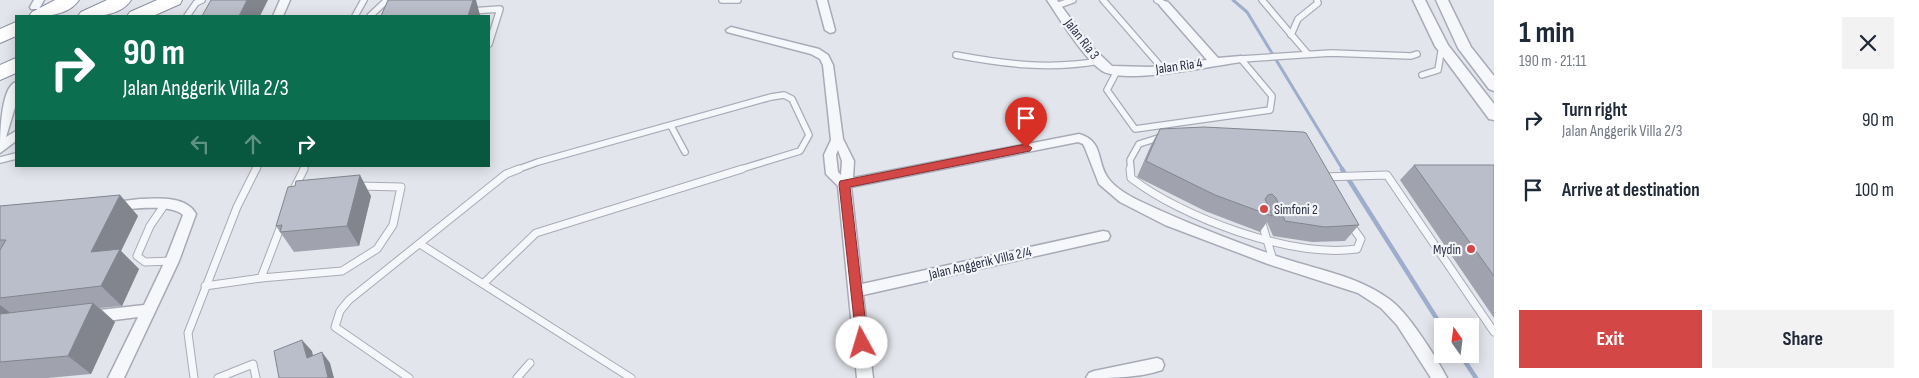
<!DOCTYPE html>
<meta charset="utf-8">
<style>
:root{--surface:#fff;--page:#f2f2f3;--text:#1f2937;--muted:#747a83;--accent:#d34747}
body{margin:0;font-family:"Sofia Sans Condensed",sans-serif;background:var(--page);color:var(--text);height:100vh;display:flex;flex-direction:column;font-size:19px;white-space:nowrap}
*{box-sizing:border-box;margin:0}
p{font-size:16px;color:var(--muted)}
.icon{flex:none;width:28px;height:28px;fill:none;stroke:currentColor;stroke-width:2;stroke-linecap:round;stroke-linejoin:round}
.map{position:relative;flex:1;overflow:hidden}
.sheet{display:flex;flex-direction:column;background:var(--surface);width:425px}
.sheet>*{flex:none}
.guide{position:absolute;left:15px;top:15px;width:475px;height:152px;border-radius:0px;box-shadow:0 2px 12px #0003;background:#0b6e4f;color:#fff;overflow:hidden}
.needle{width:32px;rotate:346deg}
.tools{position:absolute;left:1434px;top:318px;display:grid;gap:10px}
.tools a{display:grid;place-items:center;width:45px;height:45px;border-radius:0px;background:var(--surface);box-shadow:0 2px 12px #0003;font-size:25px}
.pin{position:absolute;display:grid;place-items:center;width:42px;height:42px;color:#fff;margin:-51px -21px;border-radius:50% 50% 50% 0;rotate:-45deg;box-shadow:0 0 5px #0007}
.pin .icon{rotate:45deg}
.me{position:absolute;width:55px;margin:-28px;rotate:354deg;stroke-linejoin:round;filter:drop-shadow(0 0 4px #0008)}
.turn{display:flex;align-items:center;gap:18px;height:105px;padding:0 25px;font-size:22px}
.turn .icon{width:65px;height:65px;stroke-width:2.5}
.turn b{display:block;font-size:35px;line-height:42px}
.lanes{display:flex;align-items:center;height:48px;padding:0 25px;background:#0003;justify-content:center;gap:25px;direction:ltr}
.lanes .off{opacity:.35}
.round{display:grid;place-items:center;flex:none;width:52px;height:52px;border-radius:0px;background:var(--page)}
.overview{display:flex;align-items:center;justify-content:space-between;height:85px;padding:0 25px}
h1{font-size:30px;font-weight:700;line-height:38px}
.primary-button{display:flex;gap:10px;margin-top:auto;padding:10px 25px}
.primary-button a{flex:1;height:58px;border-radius:0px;background:var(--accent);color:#fff;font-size:20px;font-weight:700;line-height:58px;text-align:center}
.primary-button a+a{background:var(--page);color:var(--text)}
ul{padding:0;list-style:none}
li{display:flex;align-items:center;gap:15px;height:70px;padding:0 25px}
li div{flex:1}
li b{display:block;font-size:19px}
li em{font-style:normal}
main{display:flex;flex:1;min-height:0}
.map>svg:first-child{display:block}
</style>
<main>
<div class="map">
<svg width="1494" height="378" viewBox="0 0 1494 378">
<rect width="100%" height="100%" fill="#e3e5ec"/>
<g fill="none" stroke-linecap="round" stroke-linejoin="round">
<path stroke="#9eadcc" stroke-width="3" d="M1233 0 1247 12 1343 170"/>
<g stroke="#9eadcc" stroke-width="4.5">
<path d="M1342 169 1442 327"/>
<path d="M1460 354 1476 378"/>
</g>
<defs>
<g id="service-far1">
<path d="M722 0H738"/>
<path d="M1103 0 1163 69"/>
<path d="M1157 0 1164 4"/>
<path d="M1262 0 1307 53"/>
<path d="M1056 6 1073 0"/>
<path d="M471 11 500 9 489 44"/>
<path d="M187 16 196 3 202 0"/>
<path d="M355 16 364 0"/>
<path d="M370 16 387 0"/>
<path d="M1291 35 1298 19 1318 3 1317 0"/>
<path d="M956 55C1004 64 1050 70 1099 61"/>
<path d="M1241 59 1331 53 1411 56 1417 54"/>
<path d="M1116 73 1107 90 1135 129 1270 110 1272 96 1241 59"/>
<path d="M1422 75 1438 70 1442 46"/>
<path d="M671 126 685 152"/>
<path d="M0 160 16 156"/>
<path d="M256 170 258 166"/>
<path d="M303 170 305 166"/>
<path d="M516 170 538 162 771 97 784 95 792 99 809 135 800 151 738 170"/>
<path d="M1131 170 1130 160 1139 144 1161 137"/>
</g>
<g id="service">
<path d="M1130 169 1131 178C1183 218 1291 258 1357 249L1361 239 1350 224"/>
<path d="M1323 177 1387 175 1494 332"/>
<path d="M295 187 304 169"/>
<path d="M165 204 150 226 137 256 145 262 172 261"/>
<path d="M1261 220 1273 260"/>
<path d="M282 223 261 278 342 271 377 249 393 225 401 187 358 186"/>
<path d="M420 244 631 378"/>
<path d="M484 283 536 233 742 169"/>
<path d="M205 286 261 278"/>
<path d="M194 378 188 333 237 207 256 169"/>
<path d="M218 378 253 364 256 378"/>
<path d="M409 378 335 327 340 311 349 300 506 174 519 169"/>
<path d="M517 378 530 363"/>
</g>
<g id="minor">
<path d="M34 0H44L39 9H31L30 7Z"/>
<path d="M280 0H290L283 16H273Z"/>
<path d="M817 0H827L835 30 834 32 830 33 825 30Z"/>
<path d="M1047 0H1057L1090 45 1112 66 1150 67 1207 60 1160 6 1159 4 1164 1 1168 2 1218 58 1241 56 1246 59 1241 62C1211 66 1130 84 1104 72 1086 62 1059 18 1047 0Z"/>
<path d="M731 27 819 49 828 55 833 65 843 139 854 161 853 178 1079 134C1104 141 1096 161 1108 178 1116 189 1131 197 1142 202 1186 223 1231 240 1276 256 1314 269 1356 275 1389 299 1407 311 1437 358 1447 378H1431L1397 325 1381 308 1358 293 1268 264 1165 225 1120 202 1099 184 1085 148 1083 144 1078 142 851 187 862 284 1103 231 1108 232 1110 236 1108 240 1103 241 863 295 873 378H857L838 186 826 174 824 155 831 140 823 65 820 59 811 54 727 32 726 30ZM838 150 842 161 841 175 838 172 836 155Z"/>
<path d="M16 82V104L6 137 16 131V141L0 153C0 140 0 87 16 82Z"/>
<path d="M140 199C158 198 187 196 196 214L179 261 124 378H108L138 317 91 323 86 321 84 317 86 313 91 311 144 305 165 261 183 215C170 203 129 209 112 211L107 209 106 206 107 203Z"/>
<path d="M1157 358 1162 360 1164 365 1162 370C1138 378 1112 378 1086 378L1089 373 1094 371Z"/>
</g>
<g id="tertiary">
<path d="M1413 0H1425L1448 45 1494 104V120L1489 119 1435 46Z"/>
<path d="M1436 0H1448L1471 47 1494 76V91L1489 89 1458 48Z"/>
</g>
<g id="motorway">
<path d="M55 0H79C69 15 46 17 29 16L32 12Z"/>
<path d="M107 0H131C121 16 95 17 78 16L81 12Z"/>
<path d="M157 0H182L180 4 153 16H127L130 12Z"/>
<path d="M16 22V36L0 43V29Z"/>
<path d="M16 58V73L0 80V65Z"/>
</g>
</defs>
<use href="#service-far1" stroke="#a8abb7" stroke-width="8"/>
<use href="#service" stroke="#a8abb7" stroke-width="9"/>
<use href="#minor" stroke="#a8abb7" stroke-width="3"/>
<use href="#tertiary" stroke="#a8abb7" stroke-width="3"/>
<use href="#motorway" stroke="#8a90a3" stroke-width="2"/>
<use href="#service-far1" stroke="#f6f7fa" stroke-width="5.5"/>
<use href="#service" stroke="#f6f7fa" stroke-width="7"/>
<use href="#minor" fill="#f6f7fa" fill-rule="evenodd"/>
<use href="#tertiary" fill="#f6f7fa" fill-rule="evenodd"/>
<use href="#motorway" fill="#fff" fill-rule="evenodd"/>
</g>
<g fill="#a0a3ae">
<path d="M1160 129 1359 225 1345 241 1312 242 1273 236 1267 222 1260 232 1205 211 1137 177 1151 145Z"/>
<path d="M1414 165H1494V318L1400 180Z"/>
<path d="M120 195 138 216 121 251 139 269 122 306 100 308 115 322 91 374 48 378H0V206Z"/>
<path d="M371 196 359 246 294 252 276 226Z"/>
</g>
<g fill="#82858d">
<path d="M247 0H268L260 16H239Z"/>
<path d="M473 0H476L480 15V16H468Z"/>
<path d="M360 175 371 196 359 246 347 226Z"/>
<path d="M120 195 138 216 121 251 139 269 122 306 101 286 91 252Z"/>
<path d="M93 303 115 322 91 374 68 356Z"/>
<path d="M0 305 17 318 0 323Z"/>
<path d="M302 340 312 351 316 369 307 358Z"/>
<path d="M322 352 330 363 334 378H328Z"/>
</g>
<g fill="#babeca" stroke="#82858d">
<path d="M211 0H247L239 16H202Z"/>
<path d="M388 0H473L468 16H381Z"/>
<path d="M1204 127 1303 132 1306 133 1359 225 1325 227 1285 221 1276 198 1272 194 1268 195 1265 199 1272 216 1215 195 1146 161 1160 129Z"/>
<path d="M1414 165H1494V276Z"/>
<path d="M360 175 347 226 280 232 282 225 276 226 288 187 295 186 296 181Z"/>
<path d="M120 195 91 252 120 249 101 286 0 298V250L6 240H0V206Z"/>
<path d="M93 303 68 356 0 362V314Z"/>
<path d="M302 340 307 358 322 352 328 378H279L274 351Z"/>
</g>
<path fill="#d34747" stroke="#892e2e" d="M1026 144 1032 148 1030 151 850 187 868 343 866 347H857L839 184 840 181Z"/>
<g fill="#d34747" stroke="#f3f5f9" stroke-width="2">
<circle cx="1264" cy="209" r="5"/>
<circle cx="1471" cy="249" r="5"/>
</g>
<g text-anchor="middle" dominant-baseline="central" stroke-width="4.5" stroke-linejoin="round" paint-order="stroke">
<g font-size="14" fill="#2a3045" stroke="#f3f5f9">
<text transform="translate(1082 39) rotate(52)">Jalan Ria 3</text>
<text transform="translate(1179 66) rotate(-8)">Jalan Ria 4</text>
<text transform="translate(980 263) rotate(-13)">Jalan Anggerik Villa 2/4</text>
</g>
<g font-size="14" fill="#2a3045" stroke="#f3f5f9" text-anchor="start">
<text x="1274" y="209">Simfoni 2</text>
<text x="1461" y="249" text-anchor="end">Mydin</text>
</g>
</g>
</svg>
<div class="tools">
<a><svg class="needle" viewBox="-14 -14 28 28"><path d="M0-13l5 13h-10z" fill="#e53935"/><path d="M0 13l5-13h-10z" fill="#747a83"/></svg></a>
</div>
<div class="pin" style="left:1026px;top:148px;background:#d93025"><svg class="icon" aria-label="arrive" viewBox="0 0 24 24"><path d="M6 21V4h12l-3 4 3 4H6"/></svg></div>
<svg class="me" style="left:862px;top:343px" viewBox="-20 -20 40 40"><circle r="19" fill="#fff"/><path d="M0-13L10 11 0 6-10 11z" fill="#d34747"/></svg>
<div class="guide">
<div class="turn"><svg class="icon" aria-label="right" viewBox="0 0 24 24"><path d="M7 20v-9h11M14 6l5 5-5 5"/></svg><div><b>90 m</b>Jalan Anggerik Villa 2/3</div></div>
<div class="lanes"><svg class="icon off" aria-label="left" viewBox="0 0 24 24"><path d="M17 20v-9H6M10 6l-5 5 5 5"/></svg><svg class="icon off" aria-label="ahead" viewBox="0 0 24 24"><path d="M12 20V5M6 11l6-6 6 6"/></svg><svg class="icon" aria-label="right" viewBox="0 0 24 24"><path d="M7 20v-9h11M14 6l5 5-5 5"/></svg></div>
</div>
</div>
<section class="sheet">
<div class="overview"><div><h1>1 min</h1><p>190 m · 21:11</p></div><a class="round"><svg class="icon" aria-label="close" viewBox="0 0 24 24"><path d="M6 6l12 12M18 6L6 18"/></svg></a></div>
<ul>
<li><svg class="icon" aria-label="right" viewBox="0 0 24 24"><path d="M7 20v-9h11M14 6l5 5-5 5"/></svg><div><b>Turn right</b><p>Jalan Anggerik Villa 2/3</p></div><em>90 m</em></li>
<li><svg class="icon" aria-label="arrive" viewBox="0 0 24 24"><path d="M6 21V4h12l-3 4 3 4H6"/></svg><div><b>Arrive at destination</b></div><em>100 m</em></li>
</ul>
<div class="primary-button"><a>Exit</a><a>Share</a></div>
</section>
</main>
